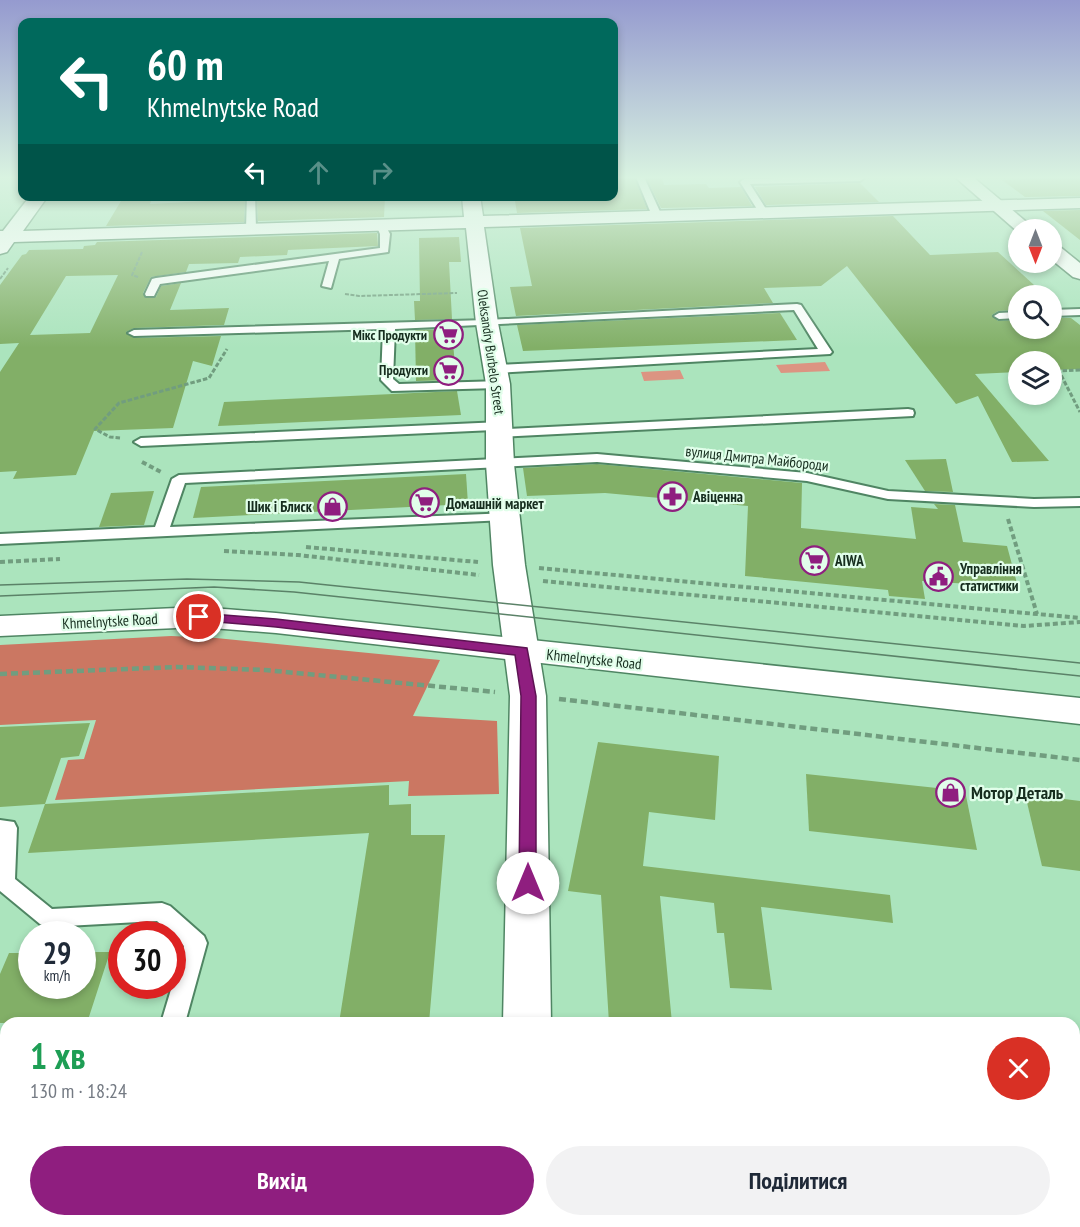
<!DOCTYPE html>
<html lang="uk">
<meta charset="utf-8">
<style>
:root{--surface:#fff;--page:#f2f2f3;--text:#1f2937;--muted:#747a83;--accent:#8f1e7f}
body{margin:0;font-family:"PT Sans Narrow",sans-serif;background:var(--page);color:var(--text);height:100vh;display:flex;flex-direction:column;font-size:22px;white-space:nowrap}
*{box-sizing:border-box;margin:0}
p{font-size:20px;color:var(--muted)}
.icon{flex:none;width:33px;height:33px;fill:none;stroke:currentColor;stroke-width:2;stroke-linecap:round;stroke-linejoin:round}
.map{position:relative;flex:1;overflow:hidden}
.drawer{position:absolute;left:0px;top:1017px;width:1080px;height:210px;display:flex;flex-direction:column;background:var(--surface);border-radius:18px 18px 0 0;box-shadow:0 3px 9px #0003}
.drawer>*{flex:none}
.top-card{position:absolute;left:18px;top:18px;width:600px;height:183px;border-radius:12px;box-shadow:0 3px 9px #0003;background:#00695c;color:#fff;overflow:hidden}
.needle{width:39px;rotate:180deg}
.tools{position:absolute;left:1008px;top:219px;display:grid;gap:12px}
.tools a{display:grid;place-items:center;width:54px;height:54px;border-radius:50%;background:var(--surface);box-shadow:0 3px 9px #0003;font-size:30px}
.speed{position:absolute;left:18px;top:921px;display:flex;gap:12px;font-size:30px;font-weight:700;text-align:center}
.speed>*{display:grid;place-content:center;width:78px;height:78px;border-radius:50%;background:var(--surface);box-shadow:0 3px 9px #0003;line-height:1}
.speed small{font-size:15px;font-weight:400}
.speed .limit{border:9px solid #d22;background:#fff;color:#111}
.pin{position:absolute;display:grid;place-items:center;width:51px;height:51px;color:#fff;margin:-26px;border:3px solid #fff;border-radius:50%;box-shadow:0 2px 6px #0007}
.me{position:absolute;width:66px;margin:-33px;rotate:0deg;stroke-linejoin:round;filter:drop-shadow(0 0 4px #0008)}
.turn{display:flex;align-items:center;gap:21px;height:126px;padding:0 30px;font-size:27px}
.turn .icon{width:78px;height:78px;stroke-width:2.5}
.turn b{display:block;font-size:42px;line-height:51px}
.lanes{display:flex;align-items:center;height:57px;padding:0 30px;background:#0003;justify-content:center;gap:30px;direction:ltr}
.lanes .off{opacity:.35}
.round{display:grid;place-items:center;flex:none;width:63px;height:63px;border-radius:32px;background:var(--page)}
.headline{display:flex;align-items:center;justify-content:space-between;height:102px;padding:0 30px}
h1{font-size:36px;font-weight:600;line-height:45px;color:#1e9e55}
.action{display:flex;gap:12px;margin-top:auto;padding:12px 30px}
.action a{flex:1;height:69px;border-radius:36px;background:var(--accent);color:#fff;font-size:24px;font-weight:600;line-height:69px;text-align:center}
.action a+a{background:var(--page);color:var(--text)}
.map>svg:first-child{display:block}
</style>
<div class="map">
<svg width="1080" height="1227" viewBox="0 0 1080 1227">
<rect width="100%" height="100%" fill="#abe4bd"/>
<g fill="#dc9482">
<path d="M825 362 830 371 781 373 776 365Z"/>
<path d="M680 370 684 379 644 381 641 372Z"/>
</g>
<path fill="#cb7762" d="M171 636 216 638 440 660 413 716 497 721 499 794 408 796 409 781 55 800 68 760 84 759 96 720 0 725V645Z"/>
<g fill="#82af67" fill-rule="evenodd">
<path d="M614 177H634L647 209 517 213 515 201H596L595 196H614Z"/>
<path d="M646 177H662L664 185 706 184 709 188 741 187 752 206 661 208Z"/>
<path d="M1028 177H1080V196L1025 197 1002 180 1032 179Z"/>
<path d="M860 183 879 202 766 205 755 187Z"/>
<path d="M124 196H153L150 204 245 199 244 222 106 226Z"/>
<path d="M274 196H385L384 217 258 221 257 199Z"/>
<path d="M1080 210V240L1043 211Z"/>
<path d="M893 216 930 255 998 252 1046 296H1018V310L998 311 992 315 998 321 1018 320V328H1052V318H1071L1080 325V369L1052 370V362H1018V372L975 374 1049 461 1012 462 978 396 956 404 847 266 821 286 764 288 773 303 516 316 510 287 532 286 520 228Z"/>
<path d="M377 233 378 246 288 250 287 255 240 257 238 263 189 264 186 272 151 277 143 293 146 298 156 297 161 286 181 283 170 310 229 308 224 325 134 328 126 332 134 338 221 336 212 366 193 361 173 428 94 431 76 475 13 479 17 471 0 472V372L19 343 0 344V285L22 255 26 254 29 250 83 249 84 246 95 245 97 242ZM118 275 90 333 30 335 66 276Z"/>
<path d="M459 237 461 262H449L452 319 415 320 414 301H420L419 238Z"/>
<path d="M780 313 797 340 523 351 517 325Z"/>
<path d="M452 329 456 380 416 381 415 330Z"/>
<path d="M457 391 461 415 218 426 224 402Z"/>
<path d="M946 459 953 492 925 491 905 460Z"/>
<path d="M597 464 802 483 801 528 916 539 911 507 938 509 934 504 955 505 963 542 1007 546 1018 587 922 581 925 599 889 596 888 590 745 576 748 506 605 493 527 496 523 468Z"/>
<path d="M466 474 468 504 193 518 201 487Z"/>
<path d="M154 491 144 525 99 527 111 493Z"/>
<path d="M90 723 79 756 61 758 45 804 0 807V727Z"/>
<path d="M598 742 719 756 715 820 649 812 643 866 890 895 893 923 761 907 772 990 730 988 724 933H717L714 903 660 896 672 1023H609L601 895 568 891Z"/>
<path d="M806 774 965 791 977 850 809 831Z"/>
<path d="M389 785V805L411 804V835H445L429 1023H339L369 833 28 853 45 804Z"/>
<path d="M1025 794 1080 801V871L1042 866Z"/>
<path d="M82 952H110L87 1023H0V974L9 953H32V986H82Z"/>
</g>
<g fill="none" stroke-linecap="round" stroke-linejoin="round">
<defs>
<g id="service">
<path d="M636 177H644L662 216 660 218 652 216Z"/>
<path d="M824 177 864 178 860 181 750 184 768 212 763 215 760 214 740 182 744 179Z"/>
<path d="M65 196 39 200 35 197V196Z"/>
<path d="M165 196H215L211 199H169Z"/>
<path d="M247 196H255L256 229 251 232 246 229Z"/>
<path d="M381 222 384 223 390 234 388 252 339 259 331 288 322 286 329 261 160 284 154 296H146L145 294 152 279 156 278 380 248V234L376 225Z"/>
<path d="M797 304 801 305 832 352 830 354 496 373 490 369 496 365 818 349 794 310 395 329 393 379 399 384 502 381V387L498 388 392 391 381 380 383 329 134 336 128 333 134 330 487 320Z"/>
<path d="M1080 309V315L1052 316V310Z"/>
<path d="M1018 312V318L999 319 994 316 999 313Z"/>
<path d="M908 409 913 410 914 413 913 416 499 437 492 433 494 430 141 446 134 442 141 438 501 422 506 423 508 426 506 429Z"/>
<path d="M597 454 807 473 888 491 1034 499 1080 498V506L1034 507 888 499 807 481 597 462 185 483 170 527 510 513 512 516 510 519 505 520 0 544V534L155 527 172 479 179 475Z"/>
<path d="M0 820 14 822 17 828 15 879 52 909 162 903 170 906 204 936 207 943 185 1023H161L184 946 157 921 48 927 40 924 0 891Z"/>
<path d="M124 1221H152L153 1227H125Z"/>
</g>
<g id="minor">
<path d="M30 196H48L23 231 464 217 462 196H480L483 216 1080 198V208L484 227 498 323 510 384 514 464 525 565 546 696 551 1023H503L510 696 493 565 486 464V384L476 323 466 228 14 242 7 252 0 254V231H3Z"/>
<rect x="498" y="1221" width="56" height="6"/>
</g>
<g id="secondary">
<path d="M955 177H973L1036 230H1018V232Z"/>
<path d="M1052 244 1059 246 1080 263V279L1073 277 1052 260Z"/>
</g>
<path id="primary" d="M199 607 276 613 1080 698V724L276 633 199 627 0 636V616Z"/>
</defs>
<use href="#service" stroke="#4f8563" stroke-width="4"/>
<use href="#minor" stroke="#4f8563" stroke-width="3"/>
<use href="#secondary" stroke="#4f8563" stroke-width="3"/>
<use href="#primary" stroke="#4f8563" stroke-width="3"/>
<g stroke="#719d7f" stroke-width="2" stroke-dasharray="4 1.5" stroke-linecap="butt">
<path d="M138 277 132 275 142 252"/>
<path d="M0 279 8 268"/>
<path d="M345 294 359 296 457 293"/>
</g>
<g stroke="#719d7f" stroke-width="3" stroke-dasharray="4.5 2" stroke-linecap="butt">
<path d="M1080 370 1059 371 1080 412"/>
<path d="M120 438 110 437 95 429 119 403 209 378 227 349"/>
</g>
<g stroke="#719d7f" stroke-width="4" stroke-dasharray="5 3" stroke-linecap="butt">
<path d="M142 462 161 472"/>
<path d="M1008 519 1037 614"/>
<path d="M306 547 478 562"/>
<path d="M224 551 298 555 479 575"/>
<path d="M0 562 60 559"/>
<path d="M539 568 1080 618"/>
<path d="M543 581 1024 626 1080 622"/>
</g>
<g stroke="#719d7f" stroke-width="4.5" stroke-dasharray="7 4" stroke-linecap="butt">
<path d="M0 674 177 667 265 670 495 692"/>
<path d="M559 699 1080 760"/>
</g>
<use href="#service" fill="#fff" fill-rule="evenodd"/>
<use href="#minor" fill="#fff" fill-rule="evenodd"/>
<use href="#secondary" fill="#fff" fill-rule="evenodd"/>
<use href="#primary" fill="#fff" fill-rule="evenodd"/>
<g stroke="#5b8268" stroke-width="1.5">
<path d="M0 585 187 579 299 582 1080 663"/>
<path d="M0 596 214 587 294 592 1080 676"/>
</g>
</g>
<linearGradient id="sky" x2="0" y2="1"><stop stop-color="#959acf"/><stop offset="0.51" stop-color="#d9f3e1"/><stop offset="1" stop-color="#d9f3e1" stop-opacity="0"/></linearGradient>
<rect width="1080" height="348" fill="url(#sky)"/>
<path fill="#8f1e7f" stroke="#5d1453" stroke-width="1.5" d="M199 613 276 619 527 648 536 696V883L534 888 528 890 521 888 519 883 521 696 515 655 276 627 194 620 192 617Z"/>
<defs>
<symbol id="supermarket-ring" viewBox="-11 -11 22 22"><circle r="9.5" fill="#e1feea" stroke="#8f1e7f" stroke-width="1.5"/><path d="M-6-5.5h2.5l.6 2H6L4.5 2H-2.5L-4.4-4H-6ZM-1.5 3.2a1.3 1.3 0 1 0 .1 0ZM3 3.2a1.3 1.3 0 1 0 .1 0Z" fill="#8f1e7f"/></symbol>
<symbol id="pharmacy-ring" viewBox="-11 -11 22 22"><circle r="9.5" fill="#e1feea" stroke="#8f1e7f" stroke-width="1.5"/><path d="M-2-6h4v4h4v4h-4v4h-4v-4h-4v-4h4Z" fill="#8f1e7f"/></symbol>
<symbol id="shop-ring" viewBox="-11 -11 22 22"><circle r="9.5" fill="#e1feea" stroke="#8f1e7f" stroke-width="1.5"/><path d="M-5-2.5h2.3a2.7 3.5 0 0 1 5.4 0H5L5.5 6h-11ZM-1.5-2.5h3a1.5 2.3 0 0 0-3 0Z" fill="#8f1e7f"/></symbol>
<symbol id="civic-ring" viewBox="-11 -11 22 22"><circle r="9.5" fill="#e1feea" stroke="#8f1e7f" stroke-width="1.5"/><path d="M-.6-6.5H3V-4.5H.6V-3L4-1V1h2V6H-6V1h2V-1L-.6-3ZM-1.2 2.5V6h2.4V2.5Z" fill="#8f1e7f"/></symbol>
</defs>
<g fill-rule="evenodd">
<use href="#supermarket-ring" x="432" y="318" width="33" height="33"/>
<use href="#supermarket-ring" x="432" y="354" width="33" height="33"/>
<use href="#pharmacy-ring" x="656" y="480" width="33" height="33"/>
<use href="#supermarket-ring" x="408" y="486" width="33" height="33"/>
<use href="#shop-ring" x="316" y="490" width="33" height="33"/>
<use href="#supermarket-ring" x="798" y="544" width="33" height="33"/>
<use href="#civic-ring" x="922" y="560" width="33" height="33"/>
<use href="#shop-ring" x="934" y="776" width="33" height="33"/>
</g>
<g text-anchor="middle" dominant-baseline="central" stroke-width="4.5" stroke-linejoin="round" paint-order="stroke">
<g font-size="14" font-weight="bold" fill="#162d1e" stroke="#e1feea" text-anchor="end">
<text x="427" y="335">Мікс Продукти</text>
<text x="428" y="370">Продукти</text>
</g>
<g font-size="14" fill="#162d1e" stroke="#e1feea">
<text transform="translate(491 352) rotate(82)">Oleksandry Burbelo Street</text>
</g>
<g font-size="15" fill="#162d1e" stroke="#e1feea">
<text transform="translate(757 458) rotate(6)">вулиця Дмитра Майбороди</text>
<text transform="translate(110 621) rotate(-3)">Khmelnytske Road</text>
<text transform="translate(594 659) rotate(6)">Khmelnytske Road</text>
</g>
<g font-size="15" font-weight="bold" fill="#162d1e" stroke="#e1feea" text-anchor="start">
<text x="693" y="496">Авіценна</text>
<text x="446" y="503">Домашній маркет</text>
<text x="312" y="506" text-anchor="end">Шик і Блиск</text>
<text x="835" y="560">AIWA</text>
<text x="960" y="568">Управління<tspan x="960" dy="17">статистики</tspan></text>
</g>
<g font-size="18" font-weight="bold" fill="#162d1e" stroke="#e1feea" text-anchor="start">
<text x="971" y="792">Мотор Деталь</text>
</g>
</g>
</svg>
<div class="tools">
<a><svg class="needle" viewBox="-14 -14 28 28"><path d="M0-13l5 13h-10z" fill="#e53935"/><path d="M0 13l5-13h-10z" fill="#747a83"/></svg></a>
<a><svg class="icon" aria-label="search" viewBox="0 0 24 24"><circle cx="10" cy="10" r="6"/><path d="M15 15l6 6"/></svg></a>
<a><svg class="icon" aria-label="layers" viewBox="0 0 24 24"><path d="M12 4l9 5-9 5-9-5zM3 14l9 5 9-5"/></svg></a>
</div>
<div class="speed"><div>29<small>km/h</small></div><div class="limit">30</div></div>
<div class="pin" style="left:199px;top:617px;background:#d93025"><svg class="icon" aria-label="arrive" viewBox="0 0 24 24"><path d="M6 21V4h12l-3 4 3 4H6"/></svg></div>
<svg class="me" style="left:528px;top:883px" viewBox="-20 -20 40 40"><circle r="19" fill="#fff"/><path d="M0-13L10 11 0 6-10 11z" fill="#8f1e7f"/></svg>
<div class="top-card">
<div class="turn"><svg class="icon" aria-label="left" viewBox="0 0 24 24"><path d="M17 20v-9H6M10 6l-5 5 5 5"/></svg><div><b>60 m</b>Khmelnytske Road</div></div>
<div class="lanes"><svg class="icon" aria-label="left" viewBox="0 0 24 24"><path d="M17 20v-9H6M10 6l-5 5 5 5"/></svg><svg class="icon off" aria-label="ahead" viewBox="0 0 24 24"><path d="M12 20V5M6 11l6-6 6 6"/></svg><svg class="icon off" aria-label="right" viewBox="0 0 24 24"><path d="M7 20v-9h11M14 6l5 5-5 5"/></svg></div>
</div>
<section class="drawer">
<div class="headline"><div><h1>1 хв</h1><p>130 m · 18:24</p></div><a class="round" style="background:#d93025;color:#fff"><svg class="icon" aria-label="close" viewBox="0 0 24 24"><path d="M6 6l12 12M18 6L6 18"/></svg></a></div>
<div class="action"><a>Вихід</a><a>Поділитися</a></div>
</section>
</div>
